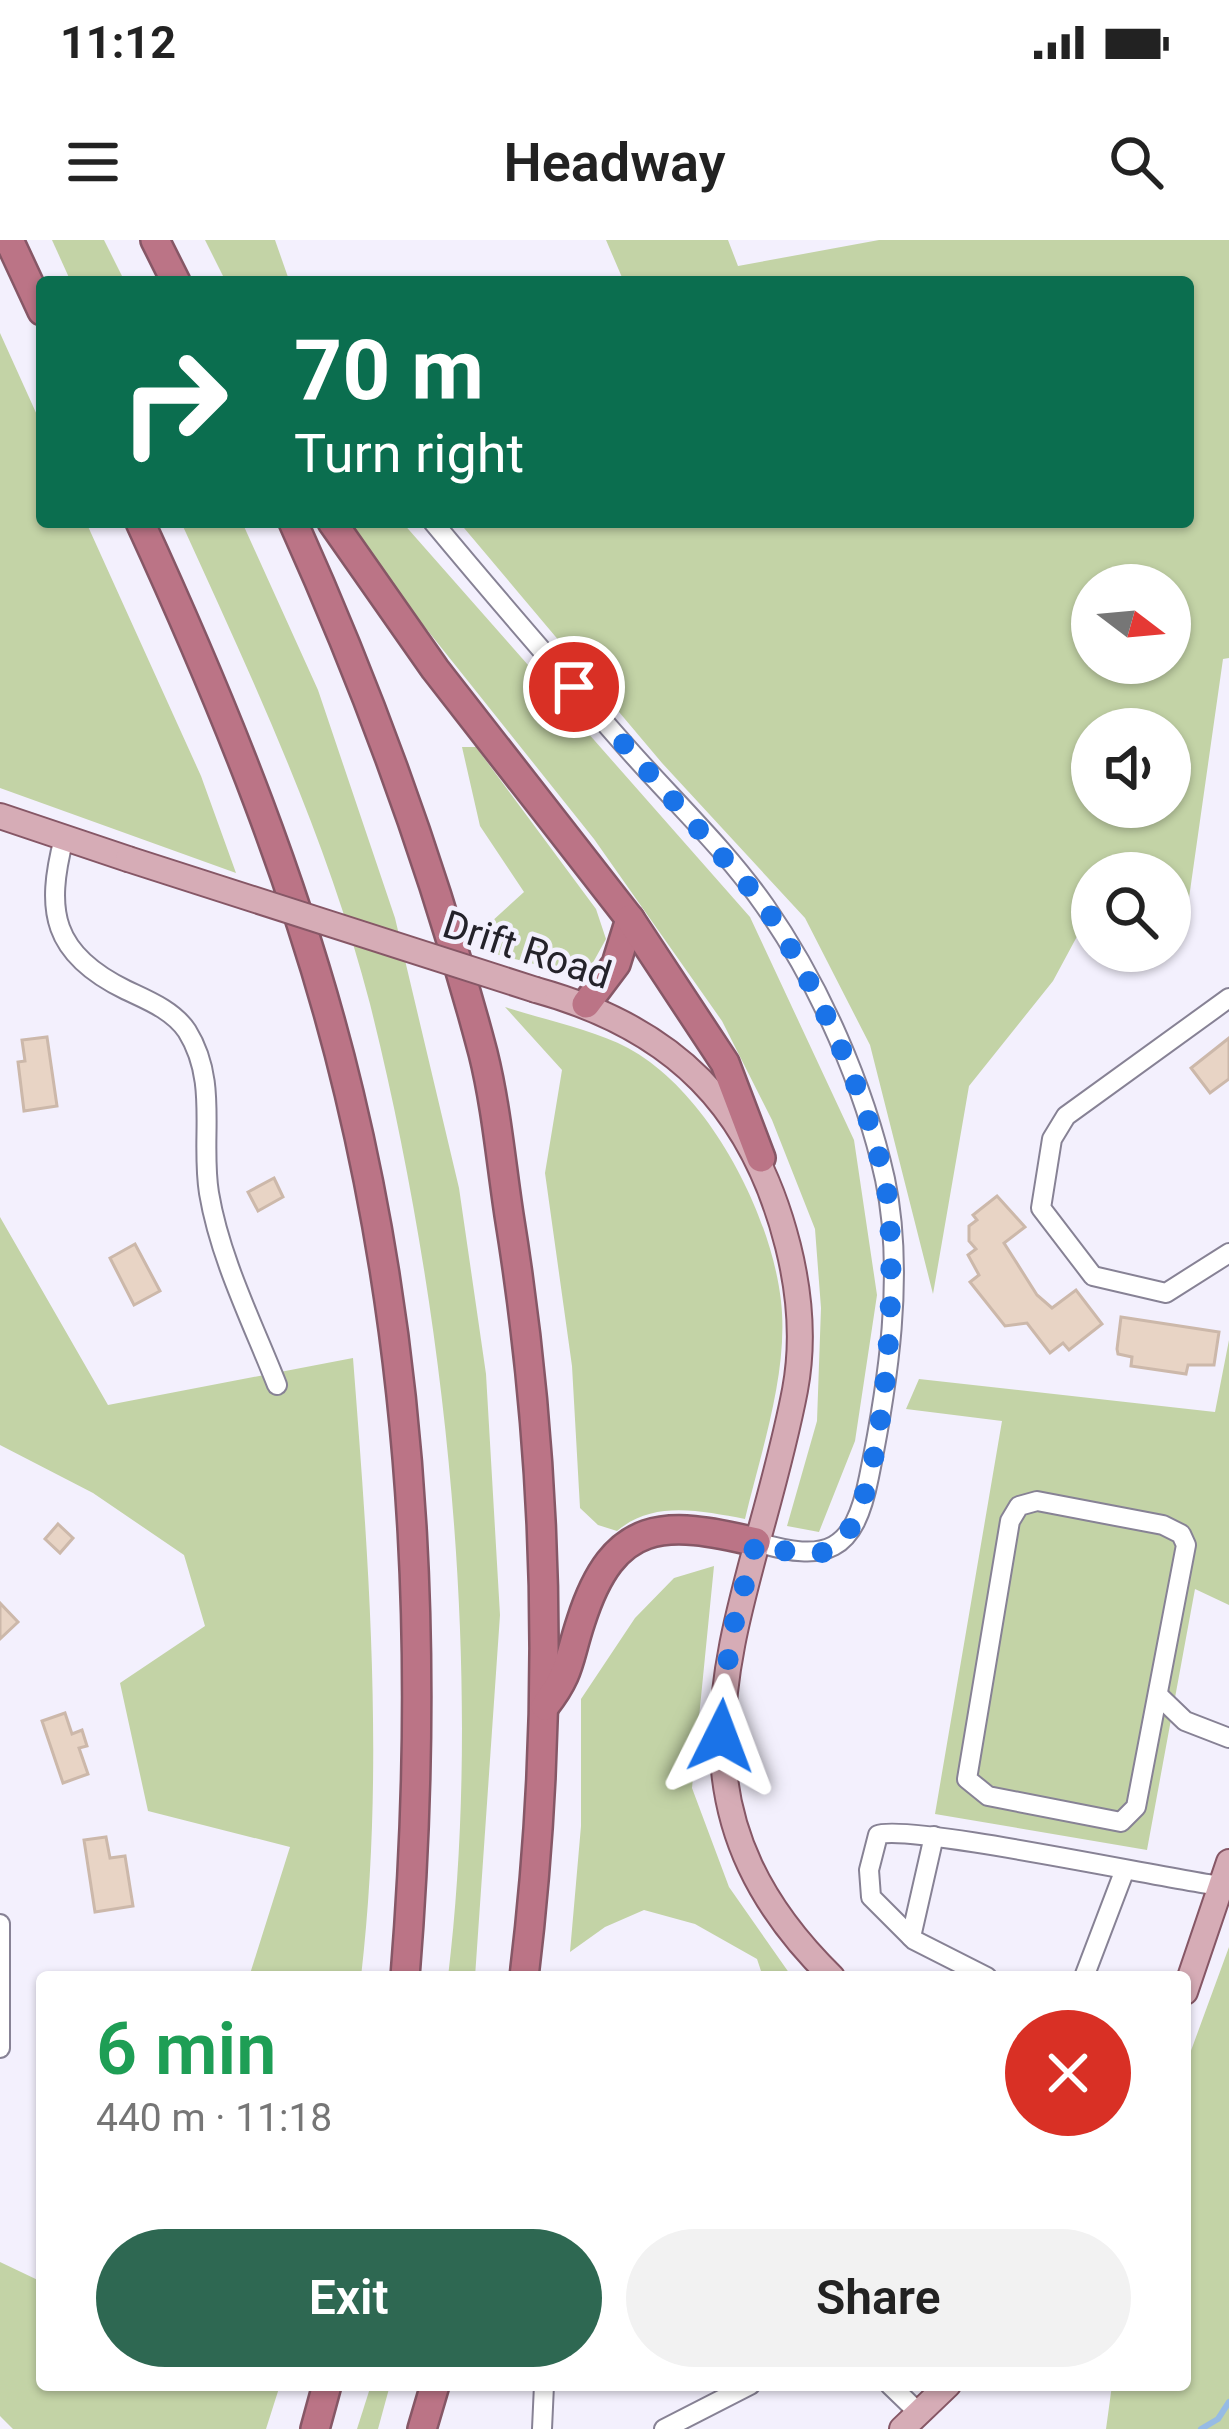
<!DOCTYPE html>
<meta charset="utf-8">
<style>
:root{--surface:#fff;--page:#f2f2f2;--text:#222;--muted:#767676;--accent:#2e6852}
body{margin:0;font-family:Roboto,sans-serif;background:var(--page);color:var(--text);height:100vh;display:flex;flex-direction:column;font-size:45px;white-space:nowrap}
*{box-sizing:border-box;margin:0}
p{font-size:39px;color:var(--muted)}
.icon{flex:none;width:66px;height:66px;fill:none;stroke:currentColor;stroke-width:2;stroke-linecap:round;stroke-linejoin:round}
.map{position:relative;flex:1;overflow:hidden}
.sheet{position:absolute;left:36px;top:1731px;width:1155px;height:420px;display:flex;flex-direction:column;background:var(--surface);border-radius:12px;box-shadow:0 3px 9px #0004}
.sheet>*{flex:none}
.hud{position:absolute;left:36px;top:36px;width:1158px;height:252px;border-radius:12px;box-shadow:0 3px 9px #0004;background:#0b6e4f;color:#fff;overflow:hidden}
.needle{width:78px;rotate:106deg}
.fabs{position:absolute;left:1071px;top:324px;display:grid;gap:24px}
.fabs a{display:grid;place-items:center;width:120px;height:120px;border-radius:50%;background:var(--surface);box-shadow:0 3px 9px #0004;font-size:60px}
.pin{position:absolute;display:grid;place-items:center;width:102px;height:102px;color:#fff;margin:-51px;border:6px solid #fff;border-radius:50%;box-shadow:0 3px 12px #0007}
.me{position:absolute;width:132px;margin:-66px;rotate:3deg;stroke-linejoin:round;filter:drop-shadow(0 0 9px #0008)}
.turn{display:flex;align-items:center;gap:42px;height:252px;padding:0 60px;font-size:54px}
.turn .icon{width:156px;height:156px;stroke-width:2.5}
.turn b{display:block;font-size:84px;line-height:102px}
.round{display:grid;place-items:center;flex:none;width:126px;height:126px;border-radius:63px;background:var(--page)}
.headline{display:flex;align-items:center;justify-content:space-between;height:204px;padding:0 60px}
h1{font-size:72px;font-weight:600;line-height:90px;color:#1e9e55}
.button{display:flex;gap:24px;margin-top:auto;padding:24px 60px}
.button a{flex:1;height:138px;border-radius:72px;background:var(--accent);color:#fff;font-size:48px;font-weight:600;line-height:138px;text-align:center}
.button a+a{background:var(--page);color:var(--text)}
.status{display:flex;justify-content:space-between;align-items:center;height:84px;padding:0 60px;background:var(--surface);direction:ltr}
.status svg{height:33px;fill:currentColor}
header{display:flex;justify-content:space-between;align-items:center;height:156px;padding:0 60px;background:var(--surface);font-size:54px;font-weight:600}
.map>svg:first-child{display:block}
</style>
<div class="status"><b>11:12</b><svg viewBox="0 0 49 12"><path d="M0 12V9h3v3zM5 12V6h3v6zM10 12V3h3v9zM15 12V0h3v12zM26 1h20v11H26zM47 4h2v5h-2z"/></svg></div>
<header><svg class="icon" aria-label="menu" viewBox="0 0 24 24"><path d="M4 6h16M4 12h16M4 18h16"/></svg>Headway<svg class="icon" aria-label="search" viewBox="0 0 24 24"><circle cx="10" cy="10" r="6"/><path d="M15 15l6 6"/></svg></header>
<div class="map">
<svg width="1229" height="2189" viewBox="0 0 1229 2189">
<rect width="100%" height="100%" fill="#f3f0fd"/>
<g fill="#c3d3a6" fill-rule="evenodd">
<path d="M52 0H104L125 42H71Z"/>
<path d="M205 0H275L289 40 226 42Z"/>
<path d="M606 0H728L738 26 879 0H1229V418L1223 419 1188 665 1170 669V633H1092V686L1081 689 1053 741 969 846 933 1054 870 805 805 678 662 523 459 282H1188V42H624ZM1092 345H1170V423H1092ZM1092 489H1170V567H1092Z"/>
<path d="M0 93 42 186V282H86L201 536 236 633 0 548Z"/>
<path d="M181 282H242L318 450 395 678 459 948 486 1134 500 1375 475 1737H448C485 1429 445 1064 370 764 327 597 252 438 181 282Z"/>
<path d="M341 282H402L750 677 854 900 877 1055 855 1201 819 1292 787 1286 817 1181 821 1068 815 989 772 880 722 781 594 599Z"/>
<path d="M462 507H476L596 669 606 699 585 737 492 713 490 683 524 652 480 586Z"/>
<path d="M505 767C544 780 592 789 628 808 708 851 771 973 781 1061 789 1132 761 1211 745 1279 700 1271 654 1260 617 1291L598 1285 580 1268 572 1126 545 933 562 830Z"/>
<path d="M0 977 108 1165 353 1118C369 1324 385 1531 361 1737H249L290 1607 148 1571 120 1443 205 1386 184 1315 93 1253 0 1205Z"/>
<path d="M1229 1100V1365L1195 1349 1147 1610 935 1574 1002 1181 906 1169 919 1139 1215 1172Z"/>
<path d="M714 1326 692 1548 729 1647 792 1737H763L757 1719 695 1684 644 1670 605 1687 570 1712 581 1586V1459L635 1378 674 1338Z"/>
<path d="M1229 1707V2189H1106L1112 2145H1185V1827Z"/>
<path d="M0 2022 42 2042V2145H280L266 2189H13L0 2176Z"/>
<path d="M371 2145H390L378 2189H357Z"/>
</g>
<g fill="none" stroke-linecap="round" stroke-linejoin="round">
<path stroke="#96bbe5" stroke-width="6" d="M1201 2189 1218 2179 1229 2162"/>
</g>
<g fill="#e8d4c5" stroke="#ccb8aa" stroke-width="3">
<path d="M47 797 57 866 24 871 18 822 25 821 22 800Z"/>
<path d="M1229 798V839L1210 853 1191 828Z"/>
<path d="M274 938 283 957 258 971 248 952Z"/>
<path d="M997 956 1025 987 1004 1003 1037 1055 1052 1068 1076 1050 1102 1084 1069 1110 1063 1103 1050 1113 1027 1083 1005 1086 970 1042 979 1035 968 1015 976 1009 969 1001V986L977 980 973 975Z"/>
<path d="M135 1004 160 1051 134 1065 110 1018Z"/>
<path d="M1121 1077 1219 1092 1214 1125H1188L1186 1134 1131 1126 1132 1117 1118 1114 1117 1109Z"/>
<path d="M58 1284 73 1298 60 1313 45 1299Z"/>
<path d="M0 1363 18 1382 0 1399Z"/>
<path d="M65 1473 72 1494 82 1490 87 1506 79 1508 88 1534 63 1543 42 1481Z"/>
<path d="M106 1597 110 1618 125 1616 133 1666 95 1672 84 1600Z"/>
</g>
<g fill="none" stroke-linecap="round" stroke-linejoin="round">
<defs>
<g id="minor">
<path d="M433 282C497 359 562 434 628 509 673 560 726 610 765 666 820 745 864 845 885 939 905 1033 888 1144 869 1237 854 1313 827 1323 756 1302"/>
<path d="M64 598C45 671 52 714 126 750 147 760 173 770 187 791 219 842 200 898 209 953 220 1019 253 1084 277 1145"/>
<path d="M1229 758 1066 876 1052 899 1041 968 1093 1036 1166 1053 1229 1013"/>
<path d="M1037 1261 1163 1285 1181 1294 1186 1305 1136 1567 1121 1582 988 1556 967 1539 1010 1281 1019 1266Z"/>
<path d="M1159 1456 1185 1481 1229 1498"/>
<path d="M0 1684V1808"/>
<path d="M911 1697 934 1596"/>
<path d="M987 1737 914 1700 871 1657 869 1630 878 1595C905 1583 1167 1639 1221 1646"/>
<path d="M1084 1737 1124 1632"/>
<path d="M890 2145 919 2173"/>
<path d="M542 2189 544 2145"/>
<path d="M664 2189 750 2145"/>
</g>
<g id="major">
<path d="M0 576 128 619"/>
<path d="M536 750C674 788 753 867 788 1006 800 1054 804 1102 795 1150 753 1371 637 1546 832 1737"/>
<path d="M1185 1752 1229 1622"/>
<path d="M902 2189 948 2145"/>
</g>
<g id="highway">
<path d="M9 0 42 71"/>
<path d="M155 0 176 42"/>
<path d="M140 282C224 465 302 656 349 853 419 1144 429 1440 405 1737"/>
<path d="M293 282C370 453 435 632 483 813 496 865 501 922 509 975 550 1228 555 1483 524 1737"/>
<path d="M332 282 435 429 630 679 616 724 586 764"/>
<path d="M630 679 725 823 761 918"/>
<path d="M545 1466C571 1433 568 1420 581 1381 614 1278 664 1280 756 1302"/>
<path d="M315 2189 327 2145"/>
<path d="M422 2189 435 2145"/>
</g>
</defs>
<use href="#minor" stroke="#878295" stroke-width="22"/>
<use href="#major" stroke="#865766" stroke-width="28"/>
<use href="#highway" stroke="#865766" stroke-width="32"/>
<use href="#minor" stroke="#fff" stroke-width="18"/>
<use href="#major" stroke="#d6acb6" stroke-width="24"/>
<use href="#highway" stroke="#bb7486" stroke-width="27"/>
<defs>
<path id="major-bridge" d="M128 619 536 750"/>
</defs>
<use href="#major-bridge" stroke="#865766" stroke-width="28" stroke-linecap="butt"/>
<use href="#major-bridge" stroke="#d6acb6" stroke-width="24"/>
</g>
<g fill="none" stroke-linecap="round" stroke-linejoin="round">
<path stroke="#1a73e8" stroke-width="21" stroke-dasharray="0 37.8" d="M574 447 763 663C817 748 861 839 884 937 900 1001 890 1271 834 1307 810 1323 780 1309 756 1302L730 1399 721 1496"/>
</g>
<g text-anchor="middle" dominant-baseline="central" stroke-width="9" stroke-linejoin="round" paint-order="stroke">
<g font-size="39" fill="#24222a" stroke="#f3f0fd">
<text transform="translate(527 710) rotate(18)">Drift Road</text>
</g>
</g>
</svg>
<div class="fabs">
<a><svg class="needle" viewBox="-14 -14 28 28"><path d="M0-13l5 13h-10z" fill="#e53935"/><path d="M0 13l5-13h-10z" fill="#767676"/></svg></a>
<a><svg class="icon" aria-label="sound" viewBox="0 0 24 24"><path d="M4 9h4l5-4v14l-5-4H4zM17 9q2 3 0 6"/></svg></a>
<a><svg class="icon" aria-label="search" viewBox="0 0 24 24"><circle cx="10" cy="10" r="6"/><path d="M15 15l6 6"/></svg></a>
</div>
<div class="pin" style="left:574px;top:447px;background:#d93025"><svg class="icon" aria-label="arrive" viewBox="0 0 24 24"><path d="M6 21V4h12l-3 4 3 4H6"/></svg></div>
<svg class="me" style="left:721px;top:1496px" viewBox="-20 -20 40 40"><path d="M0-17L14 15 0 8-14 15z" fill="#1a73e8" stroke="#fff" stroke-width="4"/></svg>
<div class="hud">
<div class="turn"><svg class="icon" aria-label="right" viewBox="0 0 24 24"><path d="M7 20v-9h11M14 6l5 5-5 5"/></svg><div><b>70 m</b>Turn right</div></div>
</div>
<section class="sheet">
<div class="headline"><div><h1>6 min</h1><p>440 m · 11:18</p></div><a class="round" style="background:#d93025;color:#fff"><svg class="icon" aria-label="close" viewBox="0 0 24 24"><path d="M6 6l12 12M18 6L6 18"/></svg></a></div>
<div class="button"><a>Exit</a><a>Share</a></div>
</section>
</div>
